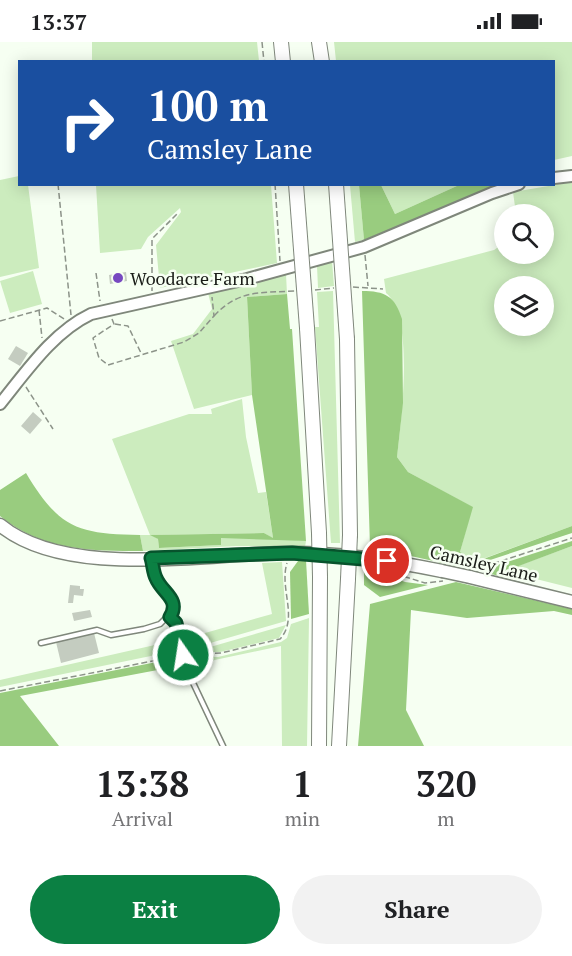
<!DOCTYPE html>
<style>
:root{--surface:#fff;--page:#f2f2f2;--text:#202124;--muted:#757577;--accent:#0b8043}
body{margin:0;font-family:"PT Serif",serif;background:var(--page);color:var(--text);height:100vh;display:flex;flex-direction:column;font-size:22px;white-space:nowrap}
*{box-sizing:border-box;margin:0}
p{font-size:20px;color:var(--muted)}
.icon{flex:none;width:33px;height:33px;fill:none;stroke:currentColor;stroke-width:2;stroke-linecap:round;stroke-linejoin:round}
.map{position:relative;height:704px;overflow:hidden}
.side{display:flex;flex-direction:column;background:var(--surface);flex:1}
.side>*{flex:none}
.guide{position:absolute;left:18px;top:18px;width:537px;height:126px;border-radius:0px;box-shadow:0 3px 15px #0003;background:#1a4fa0;color:#fff;overflow:hidden}
.buttons{position:absolute;left:494px;top:162px;display:grid;gap:12px}
.buttons a{display:grid;place-items:center;width:60px;height:60px;border-radius:50%;background:var(--surface);box-shadow:0 3px 15px #0003;font-size:30px}
.pin{position:absolute;display:grid;place-items:center;width:51px;height:51px;color:#fff;margin:-26px;border:3px solid #fff;border-radius:50%;box-shadow:0 2px 6px #0007}
.me{position:absolute;width:66px;margin:-33px;rotate:347deg;stroke-linejoin:round;filter:drop-shadow(0 0 4px #0008)}
.turn{display:flex;align-items:center;gap:21px;height:126px;padding:0 30px;font-size:27px}
.turn .icon{width:78px;height:78px;stroke-width:2.5}
.turn b{display:block;font-size:42px;line-height:51px}
.eta{display:flex;justify-content:space-evenly;align-items:center;height:102px;text-align:center}
.eta b{font-size:36px;font-weight:800;line-height:42px}
.cta{display:flex;gap:12px;margin-top:auto;padding:12px 30px}
.cta a{flex:1;height:69px;border-radius:36px;background:var(--accent);color:#fff;font-size:24px;font-weight:800;line-height:69px;text-align:center}
.cta a+a{background:var(--page);color:var(--text)}
.status{display:flex;justify-content:space-between;align-items:center;height:42px;padding:0 30px;background:var(--surface);direction:ltr}
.status svg{height:16px;fill:currentColor}
.map>svg:first-child{display:block}
</style>
<div class="status"><b>13:37</b><svg viewBox="0 0 49 12"><path d="M0 12V9h3v3zM5 12V6h3v6zM10 12V3h3v9zM15 12V0h3v12zM26 1h20v11H26zM47 4h2v5h-2z"/></svg></div>
<div class="map">
<svg width="572" height="704" viewBox="0 0 572 704">
<rect width="100%" height="100%" fill="#f6fff2"/>
<g fill="#ccecbe" fill-rule="evenodd">
<path d="M92 0H257L259 19H92Z"/>
<path d="M334 0H572V114L554 118V20L336 19Z"/>
<path d="M19 134 20 142 28 143 39 226 0 235V138Z"/>
<path d="M572 140V484L477 519 460 510 472 465 408 430 397 415C401 379 415 274 386 251L384 237 494 208 504 201V212H543V172H516L513 150ZM504 244H543V284H504Z"/>
<path d="M96 143H271L277 221 160 246 156 203 181 170 180 166 148 195 141 207 100 211Z"/>
<path d="M350 143H359L364 198 355 200Z"/>
<path d="M381 143H459L395 172Z"/>
<path d="M332 219 334 244 318 246 317 224Z"/>
<path d="M33 229 42 262 10 271 0 239Z"/>
<path d="M286 232 287 252 247 255 252 353 194 367 171 299 193 292 212 267 208 251Z"/>
<path d="M333 249 340 501H331L315 285H319L317 250Z"/>
<path d="M242 357 246 395 258 451 266 450 273 496 306 499 305 505 236 504 143 509 140 493H150L112 397 189 372H212L211 367ZM264 491 272 496H221V503L159 506 158 497 152 493Z"/>
<path d="M572 504V546L504 529Z"/>
<path d="M282 520 286 579 186 608 184 597 272 572 262 521Z"/>
<path d="M309 576 307 704H282L281 604 191 623 187 614 218 615 281 600 287 596 291 582Z"/>
<path d="M286 583 279 596 220 610H193Z"/>
<path d="M177 598 180 608 0 645V638Z"/>
</g>
<g fill="#99cc7f">
<path d="M359 143H381L395 172 459 143H497L364 198Z"/>
<path d="M362 249C385 249 395 254 402 277L403 361 397 415 408 430 473 465 460 510 478 519 572 484V491L484 520 456 524 370 505Z"/>
<path d="M287 252 290 287H292L306 499 221 496V503L159 506 158 497 150 493 264 491 273 496 252 353 247 255Z"/>
<path d="M26 431C59 486 77 492 140 493L143 509C91 509 43 509 0 474V448Z"/>
<path d="M572 499V504L505 529 503 535 479 529Z"/>
<path d="M306 518 309 572 291 577 290 530 298 519Z"/>
<path d="M364 524 405 540 428 543 380 555 364 543Z"/>
<path d="M456 540 572 567V573L554 569 467 576 411 568 406 668 424 704H358L370 562Z"/>
<path d="M182 615 184 623 20 654 59 704H0V651Z"/>
</g>
<g fill="#c4ccc0">
<path d="M126 230 127 239 110 242 109 233Z"/>
<path d="M16 304 28 311 20 324 8 317Z"/>
<path d="M33 370 42 378 30 392 21 384Z"/>
<path d="M70 543 80 544V547H84L83 554 74 553 73 561H68Z"/>
<path d="M90 568 92 575 74 579 72 571Z"/>
<path d="M94 591 99 611 61 621 56 600Z"/>
</g>
<g fill="none" stroke-linecap="round" stroke-linejoin="round">
<defs>
<g id="lane">
<path d="M170 575 176 581 186 626 223 704"/>
<path d="M41 601 97 588 111 593 144 587 160 582 174 568 173 559 156 538 152 520"/>
</g>
<g id="secondary">
<path d="M554 136 572 134"/>
<path d="M0 362C26 330 53 290 91 272L247 237 364 205 492 151 519 142"/>
</g>
<g id="primary">
<path d="M0 483C68 539 210 510 293 511 344 511 393 519 442 529"/>
<path d="M470 535 572 560"/>
</g>
<g id="highway">
<path d="M281 0 283 20"/>
<path d="M319 0 322 20"/>
<path d="M307 286 319 491"/>
<path d="M347 297 350 493"/>
<path d="M319 704 320 535"/>
<path d="M339 704 348 537"/>
</g>
</defs>
<use href="#lane" stroke="#7f877b" stroke-width="7"/>
<use href="#secondary" stroke="#7f877b" stroke-width="14"/>
<use href="#primary" stroke="#7f877b" stroke-width="15"/>
<use href="#highway" stroke="#7f877b" stroke-width="16"/>
<g stroke="#8c9389" stroke-width="1.5" stroke-dasharray="6 3" stroke-linecap="butt">
<path d="M262 0 264 20"/>
<path d="M58 142 71 273"/>
<path d="M275 142 280 219"/>
<path d="M365 213 368 244"/>
<path d="M96 231 100 259"/>
<path d="M353 245 383 247"/>
<path d="M315 248 334 246"/>
<path d="M152 249V197L178 171"/>
<path d="M39 268 42 296"/>
<path d="M214 274C239 247 261 251 295 249"/>
<path d="M112 277 114 282 93 296 99 316 108 323 184 300 199 291 214 274 212 255"/>
<path d="M0 279 47 266 64 277"/>
<path d="M115 282 128 284 141 311"/>
<path d="M26 345 53 387"/>
<path d="M476 527 572 496"/>
<path d="M387 529 425 541 443 539"/>
<path d="M188 612 221 611 280 597C299 576 279 547 287 521"/>
<path d="M0 649 178 614"/>
</g>
<use href="#lane" stroke="#fff" stroke-width="4"/>
<use href="#secondary" stroke="#fff" stroke-width="10"/>
<use href="#primary" stroke="#fff" stroke-width="12"/>
<use href="#highway" stroke="#fff" stroke-width="14"/>
<defs>
<path id="primary-bridge" d="M442 529 470 535"/>
<g id="highway-bridge">
<path d="M296 142 307 286"/>
<path d="M336 142 347 297"/>
<path d="M319 491 320 535"/>
<path d="M348 537 350 493"/>
</g>
</defs>
<use href="#primary-bridge" stroke="#7f877b" stroke-width="15" stroke-linecap="butt"/>
<use href="#highway-bridge" stroke="#7f877b" stroke-width="16" stroke-linecap="butt"/>
<use href="#primary-bridge" stroke="#fff" stroke-width="12"/>
<use href="#highway-bridge" stroke="#fff" stroke-width="14"/>
</g>
<g fill="none" stroke-linecap="round" stroke-linejoin="round">
<defs>
<path id="route" d="M183 613 176 581 170 575C181 557 162 551 156 536 153 530 153 522 151 516L292 511 387 519"/>
</defs>
<use href="#route" stroke="#07532c" stroke-width="15"/>
<use href="#route" stroke="#0b8043" stroke-width="10"/>
</g>
<circle fill="#7748c0" stroke="#f6fff2" stroke-width="2" cx="118" cy="236" r="6"/>
<g text-anchor="middle" dominant-baseline="central" stroke-width="5" stroke-linejoin="round" paint-order="stroke">
<g font-size="18" fill="#1a1d18" stroke="#f6fff2" text-anchor="start">
<text x="130" y="236">Woodacre Farm</text>
</g>
<g font-size="18" fill="#1a1d18" stroke="#f6fff2">
<text transform="translate(484 521) rotate(13)">Camsley Lane</text>
</g>
</g>
</svg>
<div class="buttons">
<a><svg class="icon" aria-label="search" viewBox="0 0 24 24"><circle cx="10" cy="10" r="6"/><path d="M15 15l6 6"/></svg></a>
<a><svg class="icon" aria-label="layers" viewBox="0 0 24 24"><path d="M12 4l9 5-9 5-9-5zM3 14l9 5 9-5"/></svg></a>
</div>
<div class="pin" style="left:387px;top:519px;background:#d93025"><svg class="icon" aria-label="arrive" viewBox="0 0 24 24"><path d="M6 21V4h12l-3 4 3 4H6"/></svg></div>
<svg class="me" style="left:183px;top:613px" viewBox="-20 -20 40 40"><circle r="17" fill="#0b8043" stroke="#fff" stroke-width="3"/><path d="M0-11L8 9 0 5-8 9z" fill="#fff"/></svg>
<div class="guide">
<div class="turn"><svg class="icon" aria-label="right" viewBox="0 0 24 24"><path d="M7 20v-9h11M14 6l5 5-5 5"/></svg><div><b>100 m</b>Camsley Lane</div></div>
</div>
</div>
<section class="side">
<div class="eta">
<div><b>13:38</b><p>Arrival</p></div>
<div><b>1</b><p>min</p></div>
<div><b>320</b><p>m</p></div>
</div>
<div class="cta"><a>Exit</a><a>Share</a></div>
</section>
